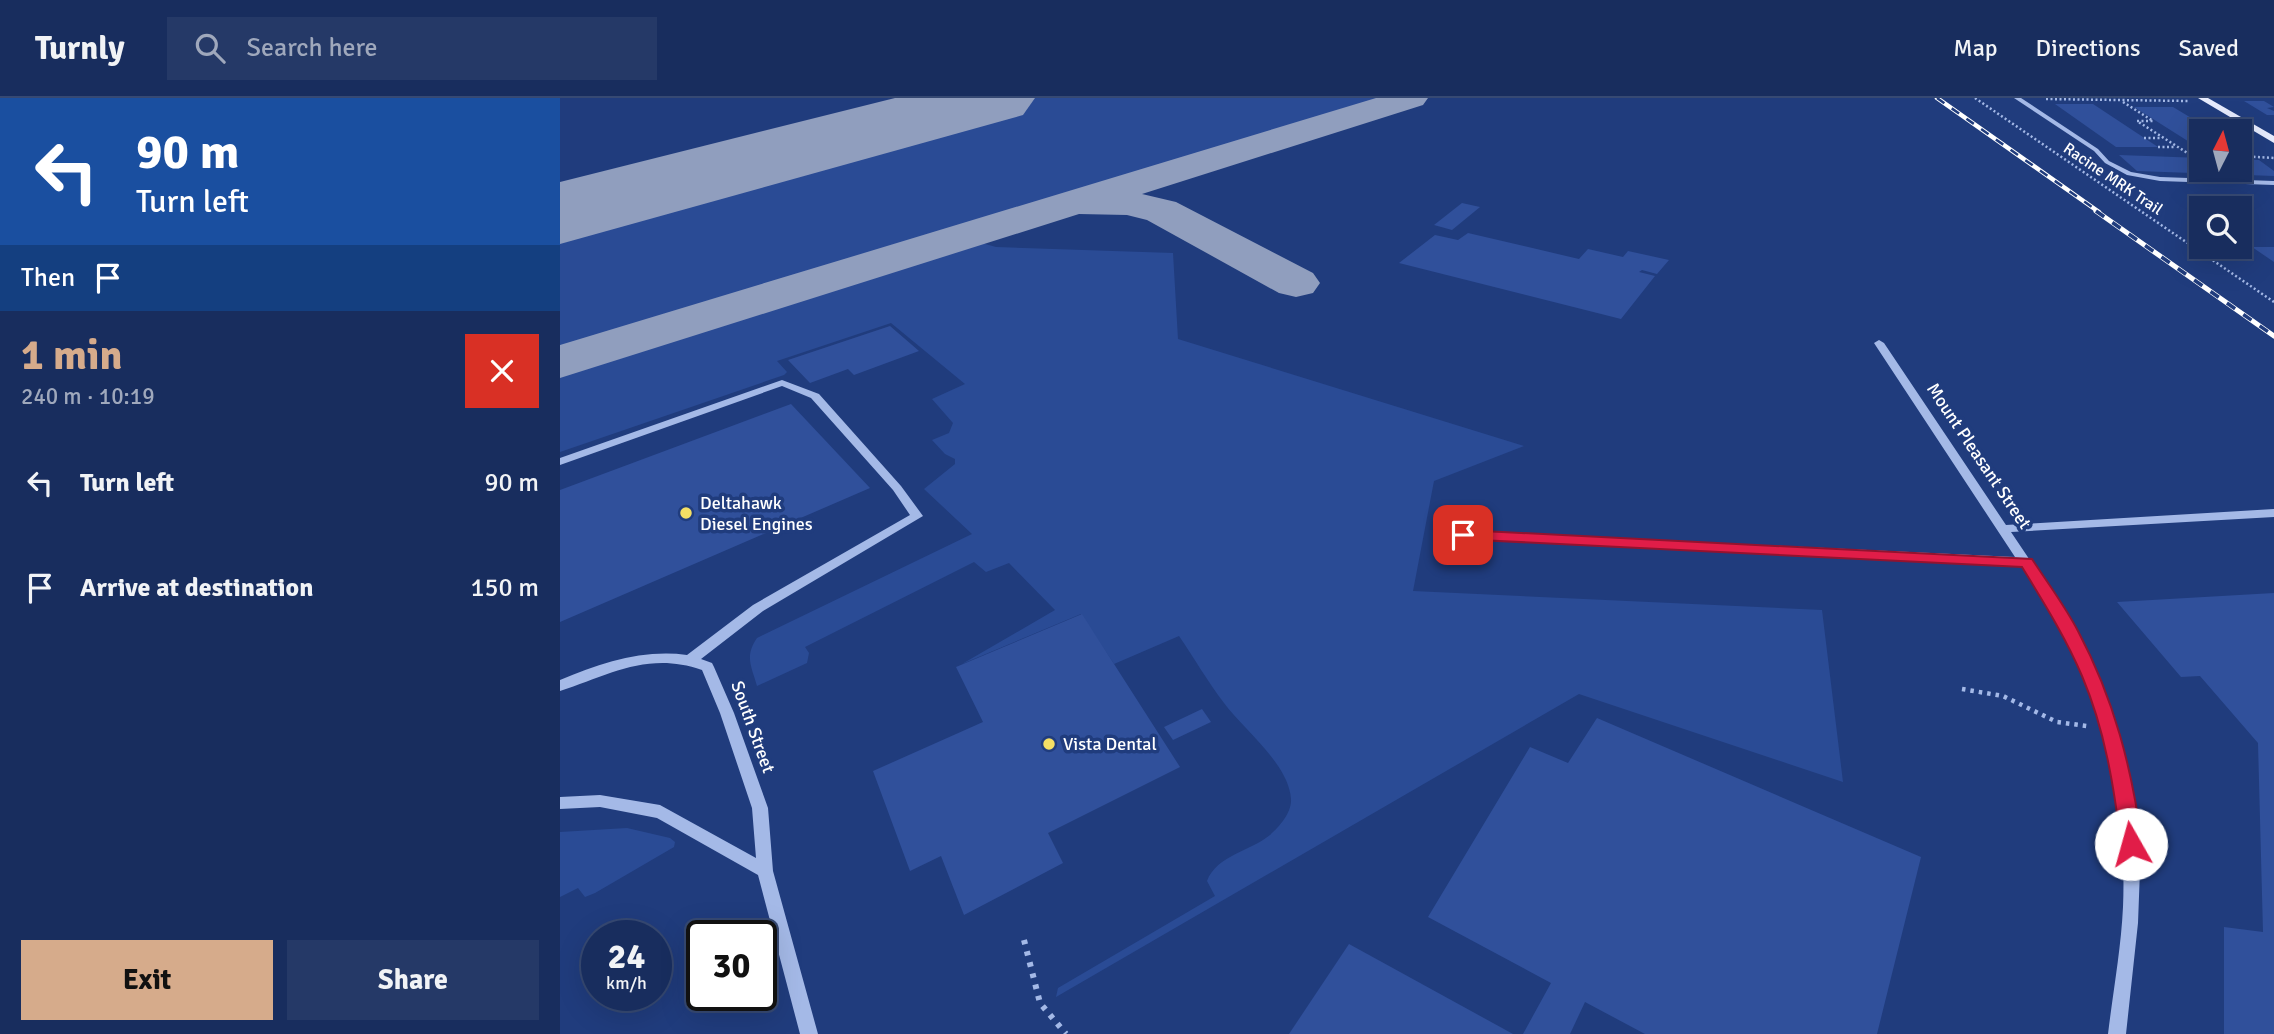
<!DOCTYPE html>
<meta charset="utf-8">
<style>
:root{--surface:#182d5e;--page:#253967;--text:#f1f3f6;--muted:#9fa8bc;--line:#364973;--accent:#d6ab8b}
body{margin:0;font-family:Signika,sans-serif;background:var(--page);color:var(--text);height:100vh;display:flex;flex-direction:column;font-size:26px;white-space:nowrap}
*{box-sizing:border-box;margin:0}
p{font-size:23px;color:var(--muted)}
.icon{flex:none;width:38px;height:38px;fill:none;stroke:currentColor;stroke-width:2;stroke-linecap:round;stroke-linejoin:round}
.map{position:relative;flex:1;overflow:hidden}
.panel{display:flex;flex-direction:column;background:var(--surface);width:560px}
.panel>*{flex:none}
.top-card{background:#1a4fa0;color:#fff;overflow:hidden}
.needle{width:46px;rotate:6deg}
.fabs{position:absolute;left:1629px;top:21px;display:grid;gap:14px}
.fabs a{display:grid;place-items:center;width:63px;height:63px;border-radius:0px;background:var(--surface);box-shadow:0 7px 28px #0002,0 0 0 2px var(--line);font-size:35px}
.speed{position:absolute;left:21px;top:822px;display:flex;gap:14px;font-size:35px;font-weight:700;text-align:center}
.speed>*{display:grid;place-content:center;width:91px;height:91px;border-radius:50%;background:var(--surface);box-shadow:0 7px 28px #0002,0 0 0 2px var(--line);line-height:1}
.speed small{font-size:18px;font-weight:400}
.speed .limit{border:4px solid #111;border-radius:10px;background:#fff;color:#111}
.pin{position:absolute;display:grid;place-items:center;width:60px;height:60px;color:#fff;margin:-30px;border-radius:14px;box-shadow:0 4px 10px #0006}
.me{position:absolute;width:77px;margin:-38px;rotate:353deg;stroke-linejoin:round;filter:drop-shadow(0 0 5px #0008)}
.turn{display:flex;align-items:center;gap:24px;height:147px;padding:0 21px;font-size:32px}
.turn .icon{width:91px;height:91px;stroke-width:2.5}
.turn b{display:block;font-size:49px;line-height:60px}
.then{display:flex;align-items:center;height:66px;padding:0 21px;background:#0003;gap:14px;font-size:26px}
.round{display:grid;place-items:center;flex:none;width:74px;height:74px;border-radius:0px;background:var(--page)}
.head{display:flex;align-items:center;justify-content:space-between;height:119px;padding:0 21px}
h1{font-size:42px;font-weight:700;line-height:52px;color:var(--accent)}
.button{display:flex;gap:14px;margin-top:auto;padding:14px 21px}
.button a{flex:1;height:80px;border-radius:0px;background:var(--accent);color:#111;font-size:28px;font-weight:700;line-height:80px;text-align:center}
.button a+a{background:var(--page);color:var(--text)}
ul{padding:0;list-style:none}
li{display:flex;align-items:center;gap:21px;height:105px;padding:0 21px}
li div{flex:1}
li b{display:block;font-size:26px}
li em{font-style:normal}
header{display:flex;align-items:center;gap:42px;box-sizing:border-box;height:98px;padding:0 35px;background:var(--surface);border-bottom:2px solid var(--line)}
header strong{font-size:33px}
nav{display:flex;gap:38px;margin-inline-start:auto;font-size:24px}
.search{width:490px;height:63px;background:var(--page);display:flex;align-items:center;gap:18px;box-sizing:border-box;padding:0 24px;border-radius:0px;color:var(--muted);font-size:26px}
main{display:flex;flex:1;min-height:0}
.map>svg:first-child{display:block}
</style>
<header>
<strong>Turnly</strong>
<div class="search"><svg class="icon" aria-label="search" viewBox="0 0 24 24"><circle cx="10" cy="10" r="6"/><path d="M15 15l6 6"/></svg>Search here</div>
<nav><a>Map</a><a>Directions</a><a>Saved</a></nav>
</header>
<main>
<section class="panel">
<div class="top-card">
<div class="turn"><svg class="icon" aria-label="left" viewBox="0 0 24 24"><path d="M17 20v-9H6M10 6l-5 5 5 5"/></svg><div><b>90 m</b>Turn left</div></div>
<div class="then">Then<svg class="icon" aria-label="arrive" viewBox="0 0 24 24"><path d="M6 21V4h12l-3 4 3 4H6"/></svg></div>
</div>
<div class="head"><div><h1>1 min</h1><p>240 m · 10:19</p></div><a class="round" style="background:#d93025;color:#fff"><svg class="icon" aria-label="close" viewBox="0 0 24 24"><path d="M6 6l12 12M18 6L6 18"/></svg></a></div>
<ul>
<li><svg class="icon" aria-label="left" viewBox="0 0 24 24"><path d="M17 20v-9H6M10 6l-5 5 5 5"/></svg><div><b>Turn left</b></div><em>90 m</em></li>
<li><svg class="icon" aria-label="arrive" viewBox="0 0 24 24"><path d="M6 21V4h12l-3 4 3 4H6"/></svg><div><b>Arrive at destination</b></div><em>150 m</em></li>
</ul>
<div class="button"><a>Exit</a><a>Share</a></div>
</section>
<div class="map">
<svg width="1714" height="936" viewBox="0 0 1714 936">
<rect width="100%" height="100%" fill="#203c7d"/>
<g fill="#2a4b95">
<path d="M470 0H830L0 253V127Z"/>
<path d="M418 144 436 149 613 155 618 241 964 348 874 383 853 493 1262 512 1283 684 1019 596 496 899 498 890 655 798 647 783C657 757 691 753 710 737 720 728 732 714 731 701 729 666 683 631 664 605 648 584 634 560 619 538L554 566 521 516 402 566 495 512 449 465 426 474 414 464 245 549 249 555 247 565 197 588C192 569 184 559 197 540L412 436 364 391 395 366V361L385 356 372 342 389 335 393 325 372 301 405 286 331 225 217 263 227 274 224 277 0 354V275Z"/>
<path d="M67 730 110 740 115 744 114 749 35 795 25 799 18 790 0 799V734Z"/>
</g>
<g fill="none" stroke-linecap="round" stroke-linejoin="round">
<path fill="#909ebe" fill-rule="evenodd" d="M816 0H868L863 7 582 96 616 104 753 175 760 185 753 195 736 199 719 195 587 122 567 117 519 116 0 280V247Z"/>
<path fill="#909ebe" fill-rule="evenodd" d="M335 0H475L463 17 0 146V84Z"/>
</g>
<g fill="#30509b">
<path d="M1684 3H1704L1714 9 1707 10 1714 13V17H1707Z"/>
<path d="M1495 6H1533L1598 49H1556Z"/>
<path d="M1574 9H1613L1653 33H1642V52Z"/>
<path d="M1559 57 1642 60V72H1680V61L1699 62 1714 73V78L1577 73Z"/>
<path d="M902 105 920 109 892 132 874 127Z"/>
<path d="M908 135 1019 161 1028 151 1063 159 1068 153 1109 162 1097 176 1082 172 1079 174 1095 178 1061 221 839 165 875 137 898 142Z"/>
<path d="M1692 149H1714V164Z"/>
<path d="M330 228 359 253 294 277 288 271 250 285 228 262Z"/>
<path d="M231 306 310 390 0 524V392Z"/>
<path d="M1714 495V936H1664V829L1703 834 1698 645 1640 578 1621 579 1557 504Z"/>
<path d="M522 516 620 669 488 735 503 765 404 817 381 758 350 773 313 673 423 624 396 569Z"/>
<path d="M642 611 651 624 613 642 604 629Z"/>
<path d="M1037 620 1361 759 1317 936H1085L1025 904 1010 936H963L991 885 868 819 970 649 1008 665Z"/>
<path d="M789 846 953 936H729Z"/>
</g>
<g fill="none" stroke-linecap="round" stroke-linejoin="round">
<g stroke="#a4b9e7" stroke-width="2.5" stroke-dasharray="2 2.5" stroke-linecap="butt">
<path d="M1415 0 1714 204"/>
<path d="M1486 1 1628 3"/>
<path d="M1563 4 1593 23H1577L1629 56 1642 57"/>
<path d="M1584 40H1601"/>
<path d="M1598 49H1614"/>
<path d="M1680 58 1714 60"/>
</g>
<path stroke="#a4b9e7" stroke-width="4.5" stroke-dasharray="3.5 5" stroke-linecap="butt" d="M1402 591 1443 598 1497 624 1527 628"/>
<path stroke="#a4b9e7" stroke-width="6" stroke-dasharray="4.5 7" stroke-linecap="butt" d="M464 842 480 905 506 936"/>
<g fill="#a4b9e7" fill-rule="evenodd">
<path d="M1454 0H1461L1538 51 1549 63 1571 74 1600 79 1714 83V87L1600 83 1567 77 1545 65 1534 53Z"/>
<path d="M1319 242 1324 245 1446 427 1714 411V419L1451 434 1516 531 1545 598 1565 666 1577 736 1580 772 1578 825 1566 936H1548C1553 894 1561 851 1563 809 1567 714 1546 620 1504 535 1493 512 1475 490 1461 468L903 441 897 437 903 433 1455 459 1314 245Z"/>
<path d="M222 282 259 296 341 388 363 418 203 513 141 561 152 565 154 569 174 615 208 710 213 773 258 936H240L198 777 97 720 40 709 0 711V699L40 697 100 707 196 760 192 710 160 615 142 572C88 553 49 577 0 593V582C41 565 83 551 127 557L193 507 350 417 333 392 251 300 222 288 0 367V360Z"/>
</g>
<path fill="#e6ebfd" fill-rule="evenodd" d="M1638 0H1648L1714 38V45Z"/>
<defs>
<path id="rail-far1" d="M1377 0 1539 114"/>
<path id="rail" d="M1536 113 1714 238"/>
</defs>
<use href="#rail-far1" stroke="#fff" stroke-width="4.5"/>
<use href="#rail" stroke="#fff" stroke-width="5"/>
<use href="#rail-far1" stroke="#203c7d" stroke-width="2.5" stroke-dasharray="9" stroke-linecap="butt"/>
<use href="#rail" stroke="#203c7d" stroke-width="3.5" stroke-dasharray="10" stroke-linecap="butt"/>
</g>
<path fill="#e11d48" stroke="#92132f" stroke-width="2" d="M903 432 1472 461C1487 484 1505 508 1518 533 1554 601 1572 670 1582 746L1579 753 1571 755 1564 753 1561 746C1554 689 1545 632 1522 578 1506 540 1484 505 1462 469L898 441 895 437Z"/>
<g fill="#f4df65" stroke="#203c7d" stroke-width="2.5">
<circle cx="126" cy="415" r="7"/>
<circle cx="489" cy="646" r="7"/>
</g>
<g text-anchor="middle" dominant-baseline="central" stroke-width="7" stroke-linejoin="round" paint-order="stroke">
<g font-size="16" fill="#fff" stroke="#203c7d">
<text transform="translate(1553 81) rotate(34)">Racine MRK Trail</text>
</g>
<g font-size="18" fill="#fff" stroke="#203c7d">
<text transform="translate(1419 358) rotate(56)">Mount Pleasant Street</text>
<text transform="translate(193 629) rotate(70)">South Street</text>
</g>
<g font-size="18" fill="#fff" stroke="#203c7d" text-anchor="start">
<text x="140" y="405">Deltahawk<tspan x="140" dy="21">Diesel Engines</tspan></text>
<text x="503" y="646">Vista Dental</text>
</g>
</g>
</svg>
<div class="fabs">
<a><svg class="needle" viewBox="-14 -14 28 28"><path d="M0-13l5 13h-10z" fill="#e53935"/><path d="M0 13l5-13h-10z" fill="#9fa8bc"/></svg></a>
<a><svg class="icon" aria-label="search" viewBox="0 0 24 24"><circle cx="10" cy="10" r="6"/><path d="M15 15l6 6"/></svg></a>
</div>
<div class="speed"><div>24<small>km/h</small></div><div class="limit">30</div></div>
<div class="pin" style="left:903px;top:437px;background:#d93025"><svg class="icon" aria-label="arrive" viewBox="0 0 24 24"><path d="M6 21V4h12l-3 4 3 4H6"/></svg></div>
<svg class="me" style="left:1571px;top:746px" viewBox="-20 -20 40 40"><circle r="19" fill="#fff"/><path d="M0-13L10 11 0 6-10 11z" fill="#e11d48"/></svg>
</div>
</main>
